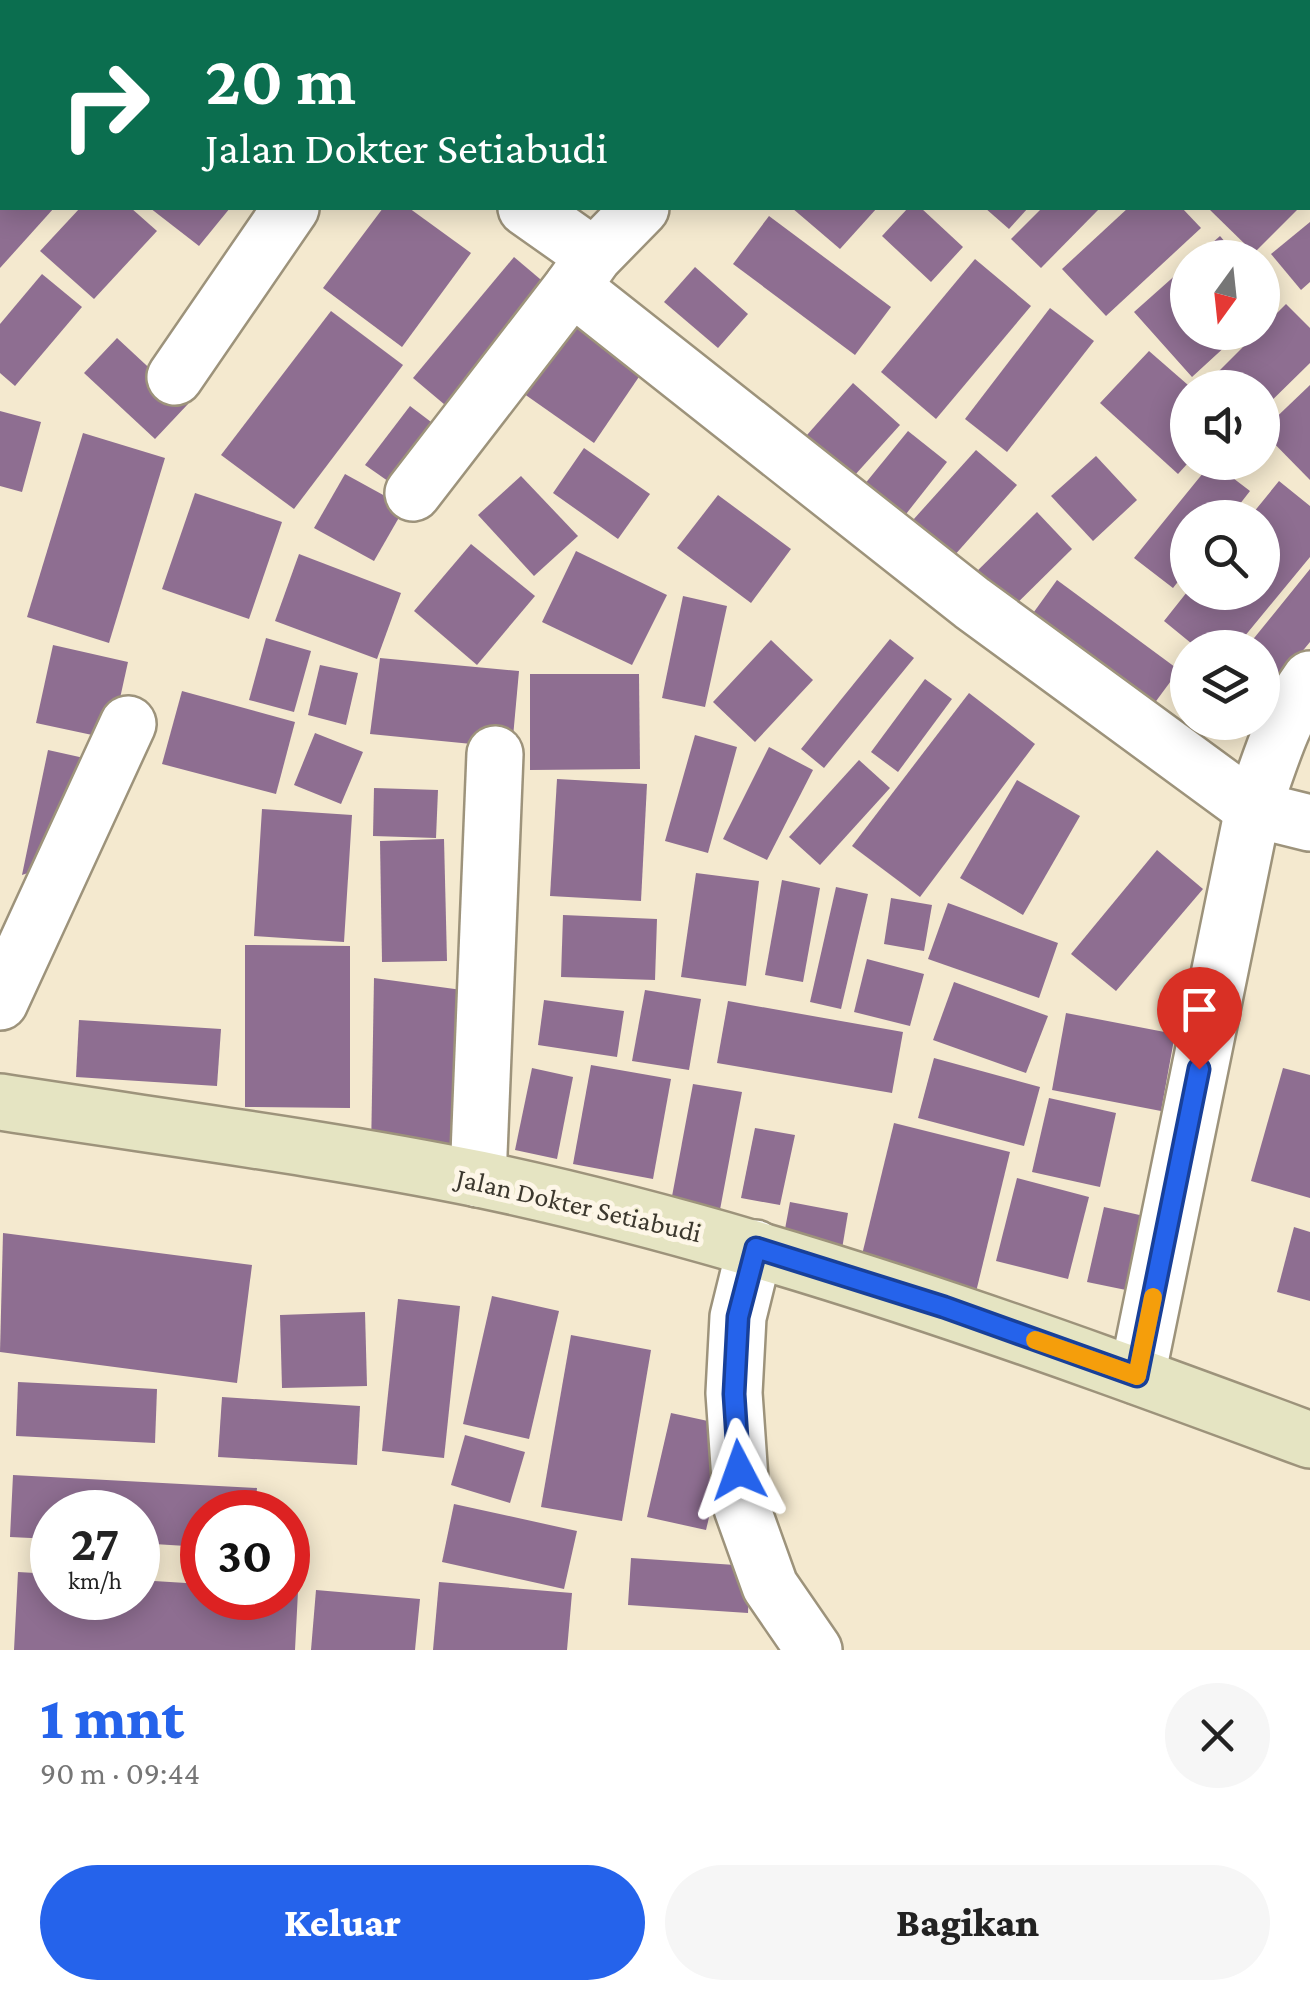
<!DOCTYPE html>
<html lang="id">
<meta charset="utf-8">
<style>
:root{--surface:#fff;--page:#f6f6f6;--text:#222;--muted:#767676;--accent:#2563eb}
body{margin:0;font-family:"Crimson Pro",serif;background:var(--page);color:var(--text);height:100vh;display:flex;flex-direction:column;font-size:38px;white-space:nowrap}
*{box-sizing:border-box;margin:0}
p{font-size:32px;color:var(--muted)}
.icon{flex:none;width:55px;height:55px;fill:none;stroke:currentColor;stroke-width:2;stroke-linecap:round;stroke-linejoin:round}
.map{position:relative;height:1650px;overflow:hidden}
.side{display:flex;flex-direction:column;background:var(--surface);flex:1}
.side>*{flex:none}
.hud{position:absolute;left:0px;top:0px;width:1310px;height:210px;box-shadow:0 5px 25px #0003;background:#0b6e4f;color:#fff;overflow:hidden}
.needle{width:65px;rotate:195deg}
.buttons{position:absolute;left:1170px;top:240px;display:grid;gap:20px}
.buttons a{display:grid;place-items:center;width:110px;height:110px;border-radius:50%;background:var(--surface);box-shadow:0 5px 25px #0003;font-size:50px}
.speed{position:absolute;left:30px;top:1490px;display:flex;gap:20px;font-size:50px;font-weight:700;text-align:center}
.speed>*{display:grid;place-content:center;width:130px;height:130px;border-radius:50%;background:var(--surface);box-shadow:0 5px 25px #0003;line-height:1}
.speed small{font-size:25px;font-weight:400}
.speed .limit{border:15px solid #d22;background:#fff;color:#111}
.pin{position:absolute;display:grid;place-items:center;width:85px;height:85px;color:#fff;margin:-102px -42px;border-radius:50% 50% 50% 0;rotate:-45deg;box-shadow:0 0 10px #0007}
.pin .icon{rotate:45deg}
.me{position:absolute;width:110px;margin:-55px;rotate:356deg;stroke-linejoin:round;filter:drop-shadow(0 0 8px #0008)}
.turn{display:flex;align-items:center;gap:35px;height:210px;padding:0 40px;font-size:45px}
.turn .icon{width:130px;height:130px;stroke-width:2.5}
.turn b{display:block;font-size:70px;line-height:85px}
.round{display:grid;place-items:center;flex:none;width:105px;height:105px;border-radius:52px;background:var(--page)}
.head{display:flex;align-items:center;justify-content:space-between;height:170px;padding:0 40px}
h1{font-size:60px;font-weight:800;line-height:75px;color:var(--accent)}
.primary-button{display:flex;gap:20px;margin-top:auto;padding:20px 40px}
.primary-button a{flex:1;height:115px;border-radius:60px;background:var(--accent);color:#fff;font-size:40px;font-weight:800;line-height:115px;text-align:center}
.primary-button a+a{background:var(--page);color:var(--text)}
.map>svg:first-child{display:block}
</style>
<div class="map">
<svg width="1310" height="1650" viewBox="0 0 1310 1650">
<rect width="100%" height="100%" fill="#f4e9cf"/>
<g fill="#8e6e91">
<path d="M0 208H54L0 268Z"/>
<path d="M80 208H131L157 231 94 299 40 251Z"/>
<path d="M150 208H230L199 246Z"/>
<path d="M383 208H409L471 253 402 347 323 288Z"/>
<path d="M792 208H877L840 249Z"/>
<path d="M908 208H921L963 247 931 282 882 236Z"/>
<path d="M985 208H1028L1009 229Z"/>
<path d="M1042 208H1100L1041 268 1011 239Z"/>
<path d="M1128 208H1182L1201 228 1106 316 1062 269Z"/>
<path d="M1208 208H1299L1254 253Z"/>
<path d="M769 216 891 307 855 355 733 264Z"/>
<path d="M1310 222V282L1301 290 1271 254Z"/>
<path d="M1220 236 1239 258H1195Z"/>
<path d="M514 257 553 290 451 410 413 378Z"/>
<path d="M975 259 1031 306 936 419 881 372Z"/>
<path d="M1188 264V332H1241L1192 377 1134 312Z"/>
<path d="M695 267 748 314 718 348 664 302Z"/>
<path d="M42 274 82 307 15 386 0 373V324Z"/>
<path d="M1286 304 1310 328V363L1262 410V388H1235L1218 372 1258 332H1262V328Z"/>
<path d="M1050 308 1094 341 1007 452 965 419Z"/>
<path d="M331 311 403 365 294 509 221 455Z"/>
<path d="M574 314 647 365 594 443 520 391Z"/>
<path d="M117 338 188 404 155 439 84 373Z"/>
<path d="M1149 351 1188 385V463L1178 474 1100 403Z"/>
<path d="M853 383 900 425 845 486 799 444Z"/>
<path d="M1310 385V480L1262 431Z"/>
<path d="M410 406 439 428 395 486 365 465Z"/>
<path d="M0 411 41 422 22 492 0 486Z"/>
<path d="M908 431 947 462 895 528 855 496Z"/>
<path d="M83 433 165 458 109 643 27 617Z"/>
<path d="M584 448 650 494 618 539 553 493Z"/>
<path d="M976 450 1017 485 945 566 904 530Z"/>
<path d="M1096 456 1137 500 1093 541 1051 496Z"/>
<path d="M1212 462 1250 491 1229 518H1188V569L1173 588 1134 558Z"/>
<path d="M345 474 405 507 374 561 314 528Z"/>
<path d="M521 476 578 536 534 576 478 515Z"/>
<path d="M1279 481 1310 506V557L1235 648H1197L1164 621 1187 592H1262V518H1249Z"/>
<path d="M195 493 282 522 249 619 162 589Z"/>
<path d="M718 495 791 549 751 603 677 548Z"/>
<path d="M1037 512 1072 549 1003 617 967 581Z"/>
<path d="M471 544 535 596 477 665 414 611Z"/>
<path d="M576 551 667 595 632 665 542 622Z"/>
<path d="M299 554 401 593 377 659 275 621Z"/>
<path d="M1310 569V642L1262 700V648H1246Z"/>
<path d="M1057 580 1179 670 1148 712 1026 623Z"/>
<path d="M683 596 727 606 705 707 662 698Z"/>
<path d="M266 638 311 651 294 712 249 700Z"/>
<path d="M890 639 914 658 824 768 801 749Z"/>
<path d="M771 640 813 680 755 742 713 702Z"/>
<path d="M53 645 128 662 111 739 36 723Z"/>
<path d="M380 658 519 671 512 748 370 734Z"/>
<path d="M320 665 358 673 346 725 308 715Z"/>
<path d="M530 674H639L640 769 530 770Z"/>
<path d="M925 679 952 699 898 772 871 752Z"/>
<path d="M182 691 295 722 276 794 162 764Z"/>
<path d="M969 693 1035 744 920 897 852 846Z"/>
<path d="M315 733 363 752 341 804 294 785Z"/>
<path d="M695 735 737 747 708 853 665 841Z"/>
<path d="M769 747 813 770 767 860 723 839Z"/>
<path d="M48 750 102 762 51 865 22 875Z"/>
<path d="M859 760 890 788 820 865 789 837Z"/>
<path d="M557 779 647 784 641 901 550 896Z"/>
<path d="M1017 780 1080 816 1023 915 960 878Z"/>
<path d="M374 788 438 790 436 838 373 836Z"/>
<path d="M262 809 352 815 344 942 254 936Z"/>
<path d="M444 839 447 961 382 962 380 841Z"/>
<path d="M1157 850 1203 889 1116 991 1071 954Z"/>
<path d="M696 873 759 881 746 986 681 977Z"/>
<path d="M782 880 820 888 803 982 765 975Z"/>
<path d="M836 887 868 894 841 1009 810 1002Z"/>
<path d="M891 898 932 905 924 951 884 944Z"/>
<path d="M948 903 1058 943 1039 998 928 959Z"/>
<path d="M563 915 657 919 655 980 561 977Z"/>
<path d="M245 945 350 946V1108L245 1107Z"/>
<path d="M867 959 924 974 910 1026 854 1012Z"/>
<path d="M374 978 462 990 464 1144 371 1152Z"/>
<path d="M954 982 1048 1016 1026 1073 933 1040Z"/>
<path d="M645 990 701 999 689 1070 632 1061Z"/>
<path d="M544 1000 624 1011 617 1057 538 1045Z"/>
<path d="M728 1001 903 1032 892 1093 717 1063Z"/>
<path d="M1066 1013 1175 1034 1161 1111 1052 1090Z"/>
<path d="M79 1020 221 1029 217 1086 76 1077Z"/>
<path d="M934 1058 1040 1087 1024 1146 918 1118Z"/>
<path d="M591 1065 671 1079 653 1179 573 1164Z"/>
<path d="M532 1068 573 1077 557 1159 515 1150Z"/>
<path d="M1283 1068 1310 1075V1198L1251 1181Z"/>
<path d="M693 1084 742 1092 719 1215 670 1207Z"/>
<path d="M1049 1098 1116 1113 1100 1187 1032 1172Z"/>
<path d="M894 1123 1010 1152 976 1292 860 1263Z"/>
<path d="M755 1128 795 1135 780 1205 741 1198Z"/>
<path d="M1017 1178 1089 1197 1068 1279 996 1261Z"/>
<path d="M790 1202 848 1213 840 1261 781 1251Z"/>
<path d="M1104 1207 1144 1216 1126 1290 1087 1282Z"/>
<path d="M1294 1227 1310 1232V1301L1277 1292Z"/>
<path d="M3 1233 252 1265 237 1383 0 1352Z"/>
<path d="M492 1296 559 1311 529 1439 463 1424Z"/>
<path d="M398 1299 460 1306 444 1458 382 1451Z"/>
<path d="M365 1312 367 1386 282 1388 280 1315Z"/>
<path d="M571 1335 651 1350 622 1521 541 1507Z"/>
<path d="M18 1382 157 1389 155 1443 16 1436Z"/>
<path d="M222 1397 360 1406 357 1465 218 1457Z"/>
<path d="M671 1413 731 1426 706 1530 647 1517Z"/>
<path d="M465 1435 525 1452 510 1503 451 1485Z"/>
<path d="M13 1475 257 1488 255 1512H202V1547L138 1543V1512H52V1539L10 1537Z"/>
<path d="M454 1504 577 1531 564 1589 442 1562Z"/>
<path d="M631 1558 750 1566 748 1613 628 1605Z"/>
<path d="M18 1572 52 1574V1598H138V1580L202 1584V1598H288V1590L298 1591 295 1650H14Z"/>
<path d="M439 1582 572 1593 567 1650H433Z"/>
<path d="M316 1590 420 1599 415 1650H311Z"/>
</g>
<g fill="none" stroke-linecap="round" stroke-linejoin="round">
<defs>
<g id="street">
<path d="M241 0 244 2"/>
<path d="M843 2 845 0"/>
<path d="M526 208 594 256"/>
<path d="M641 208 594 256 572 287 972 603 1253 809 1310 823"/>
<path d="M175 377 291 208"/>
<path d="M413 493 572 287"/>
<path d="M0 1002 128 724"/>
<path d="M478 1179 495 754"/>
<path d="M755 1248 738 1317 734 1393 742 1508 770 1586 814 1650"/>
<path d="M1137 1376 1253 809C1269 764 1282 717 1310 679"/>
</g>
<path id="secondary" d="M0 1102C160 1127 321 1147 479 1179 764 1239 1038 1339 1310 1440"/>
</defs>
<use href="#street" stroke="#9d937b" stroke-width="60"/>
<use href="#secondary" stroke="#9d937b" stroke-width="60"/>
<use href="#street" stroke="#fff" stroke-width="55"/>
<use href="#secondary" stroke="#e5e4c2" stroke-width="55"/>
</g>
<g fill="none" stroke-linecap="round" stroke-linejoin="round">
<defs>
<path id="route" d="M739 1470 734 1394 738 1317 756 1248 944 1307 1137 1376 1199 1069"/>
</defs>
<use href="#route" stroke="#184099" stroke-width="25"/>
<use href="#route" stroke="#2563eb" stroke-width="18"/>
<path stroke="#f59e0b" stroke-width="18" d="M1035 1340 1137 1376 1153 1297"/>
</g>
<g text-anchor="middle" dominant-baseline="central" stroke-width="10" stroke-linejoin="round" paint-order="stroke">
<g font-size="28" fill="#3c382e" stroke="#fdf6e7">
<text transform="translate(579 1205) rotate(13)">Jalan Dokter Setiabudi</text>
</g>
</g>
</svg>
<div class="buttons">
<a><svg class="needle" viewBox="-14 -14 28 28"><path d="M0-13l5 13h-10z" fill="#e53935"/><path d="M0 13l5-13h-10z" fill="#767676"/></svg></a>
<a><svg class="icon" aria-label="sound" viewBox="0 0 24 24"><path d="M4 9h4l5-4v14l-5-4H4zM17 9q2 3 0 6"/></svg></a>
<a><svg class="icon" aria-label="search" viewBox="0 0 24 24"><circle cx="10" cy="10" r="6"/><path d="M15 15l6 6"/></svg></a>
<a><svg class="icon" aria-label="layers" viewBox="0 0 24 24"><path d="M12 4l9 5-9 5-9-5zM3 14l9 5 9-5"/></svg></a>
</div>
<div class="speed"><div>27<small>km/h</small></div><div class="limit">30</div></div>
<div class="pin" style="left:1199px;top:1069px;background:#d93025"><svg class="icon" aria-label="arrive" viewBox="0 0 24 24"><path d="M6 21V4h12l-3 4 3 4H6"/></svg></div>
<svg class="me" style="left:739px;top:1470px" viewBox="-20 -20 40 40"><path d="M0-17L14 15 0 8-14 15z" fill="#2563eb" stroke="#fff" stroke-width="4"/></svg>
<div class="hud">
<div class="turn"><svg class="icon" aria-label="right" viewBox="0 0 24 24"><path d="M7 20v-9h11M14 6l5 5-5 5"/></svg><div><b>20 m</b>Jalan Dokter Setiabudi</div></div>
</div>
</div>
<section class="side">
<div class="head"><div><h1>1 mnt</h1><p>90 m · 09:44</p></div><a class="round"><svg class="icon" aria-label="close" viewBox="0 0 24 24"><path d="M6 6l12 12M18 6L6 18"/></svg></a></div>
<div class="primary-button"><a>Keluar</a><a>Bagikan</a></div>
</section>
